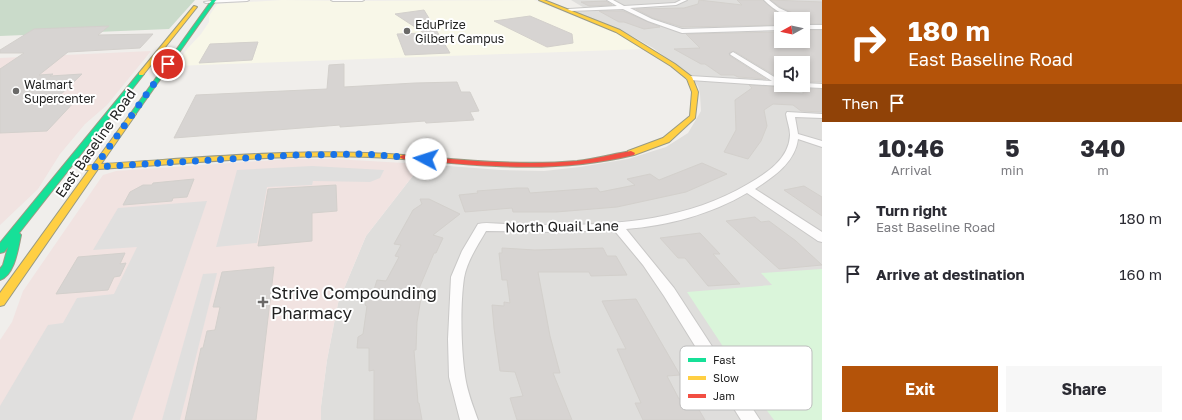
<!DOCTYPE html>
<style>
:root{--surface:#fff;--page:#f7f7f7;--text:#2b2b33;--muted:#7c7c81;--accent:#b45309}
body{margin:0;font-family:"Golos Text",sans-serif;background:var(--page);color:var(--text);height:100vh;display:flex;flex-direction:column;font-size:15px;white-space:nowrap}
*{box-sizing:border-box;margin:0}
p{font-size:13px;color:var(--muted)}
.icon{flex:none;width:22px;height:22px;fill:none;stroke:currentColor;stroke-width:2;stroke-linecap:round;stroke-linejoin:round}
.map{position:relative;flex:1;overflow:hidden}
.drawer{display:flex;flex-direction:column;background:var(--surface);width:360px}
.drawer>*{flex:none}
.banner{background:#b45309;color:#fff;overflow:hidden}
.needle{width:26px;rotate:262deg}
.buttons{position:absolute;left:774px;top:12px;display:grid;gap:8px}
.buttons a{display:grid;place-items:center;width:36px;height:36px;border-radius:0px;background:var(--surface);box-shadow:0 2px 6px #0003;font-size:20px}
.pin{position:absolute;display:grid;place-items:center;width:34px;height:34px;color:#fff;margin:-17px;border:2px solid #fff;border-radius:50%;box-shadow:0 1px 4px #0007}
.me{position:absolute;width:44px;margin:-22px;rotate:275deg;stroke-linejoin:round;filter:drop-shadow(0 0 3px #0008)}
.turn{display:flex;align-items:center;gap:14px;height:84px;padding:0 20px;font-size:18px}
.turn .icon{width:52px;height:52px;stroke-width:2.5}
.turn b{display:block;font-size:28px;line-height:34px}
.then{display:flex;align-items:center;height:38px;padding:0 20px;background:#0003;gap:8px;font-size:15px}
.eta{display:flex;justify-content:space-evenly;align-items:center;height:68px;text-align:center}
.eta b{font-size:24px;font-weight:700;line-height:28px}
.cta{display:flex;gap:8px;margin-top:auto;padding:8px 20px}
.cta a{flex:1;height:46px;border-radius:0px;background:var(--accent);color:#fff;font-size:16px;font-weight:700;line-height:46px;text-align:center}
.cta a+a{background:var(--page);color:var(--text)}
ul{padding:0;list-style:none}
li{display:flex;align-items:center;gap:12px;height:56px;padding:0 20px}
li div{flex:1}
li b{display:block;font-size:15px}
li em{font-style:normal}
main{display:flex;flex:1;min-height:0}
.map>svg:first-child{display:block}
</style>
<main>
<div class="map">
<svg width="822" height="420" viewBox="0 0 822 420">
<rect width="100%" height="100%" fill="#f0eeeb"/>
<path fill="#dfdedc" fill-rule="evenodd" d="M571 0H822V420H321V406L327 360 338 303 366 236 422 164 501 170 544 171 580 167 628 159 666 147 688 133 701 111 700 94 698 86 687 73 653 48 632 36 574 12 586 9ZM781 19H803V41H781ZM781 63H803V85H781Z"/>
<g fill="#f1e3e1">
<path d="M151 51 107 105 85 124 60 154 38 189 0 225V58Z"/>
<path d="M289 159H334L422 164 366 236 338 303 327 360 321 406V420H0V340L12 322 23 291 103 175 116 171Z"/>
</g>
<path fill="#f8f7e8" d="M282 0 351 1 534 0 623 36 643 49 174 66 189 47 201 34 209 22V16L217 4Z"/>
<path fill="#cadbca" d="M0 0H195L169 29 0 36Z"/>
<path fill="#daf5da" d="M822 269V420H774L753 392 687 292 772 285 761 273Z"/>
<g fill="#e0dfde">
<path d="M312 166 384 170 380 178 370 182 313 181 312 185 267 187 257 243 216 247 237 170Z"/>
<path d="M207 201 132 420H0V406L48 325 63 323 77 298 114 294 137 247 93 250 118 208Z"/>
<path d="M217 273 180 420H162L203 274Z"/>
</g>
<g fill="#d7d4d2" stroke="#d3d0cc">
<path d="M699 0 742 5 737 0H763L776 12 792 19H781V25L682 27 653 18 636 9 684 8 698 4Z"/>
<path d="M771 0 822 2V24H803L804 18 780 7Z"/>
<path d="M606 1 612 5 589 6 581 2Z"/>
<path d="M424 10 438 33 450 53 405 55 397 34 424 33 395 14Z"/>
<path d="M599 11H623L660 27 644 29 624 22H619Z"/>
<path d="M530 16 572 34 573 43 547 47 494 21Z"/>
<path d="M109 26 98 35 153 34 140 48 68 52 39 75 53 74 50 76 82 74 55 100 78 98 47 131 0 133V69L24 53H0V50L34 29Z"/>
<path d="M803 30H822V82H803V63H781V79L734 51 729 53 730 56 766 79 738 77 734 75H721L705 64H701L674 49 700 48 686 34 781 32V41H803Z"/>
<path d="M258 42 252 60 199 63 210 44Z"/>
<path d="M344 64V87L415 83 457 82 461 92H470L479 111 470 112 474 120 426 123 425 121 340 127V125L174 138 196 95 327 89 329 65Z"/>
<path d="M749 85 781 87V92L803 94V89H822V112L801 111 793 105 773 104 764 110 767 126 761 141 748 159 724 152 736 130 735 100 752 88Z"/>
<path d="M702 163 727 174 686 192 617 207 556 212H513L512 208 465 212 459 195 478 193 477 191 517 188H528L530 193 597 188 600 192 635 185 627 179 650 174 659 180Z"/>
<path d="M194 179 187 197 173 198 172 201 123 205 130 192 143 185H152L153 183Z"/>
<path d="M336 185 337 211 312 213V241L258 246 268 189Z"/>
<path d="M804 186 822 197V216L784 190Z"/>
<path d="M420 199H429L460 214 433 235 443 238 436 253H434L418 291 422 292 417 322 416 350H414L418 403H419L422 420H374V370L369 371V348H357L358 337 363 334 367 306 365 305 367 298 372 296 377 280 386 281 399 257 395 256 401 245 394 244 413 210 422 204Z"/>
<path d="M755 217 761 222 769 221 796 241 822 265 779 269 726 221Z"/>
<path d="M700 233 720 254H713L740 284 708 286 685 258H678L660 238Z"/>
<path d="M502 248 535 250 603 248 607 256H616L627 275 591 276 589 272H538L550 336 560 373H553L572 420H517L510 398 523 396 515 372 500 371 494 328 492 305 504 306V302L510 303 507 280H502L499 253H502Z"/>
<path d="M125 253 120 264 126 263 120 276 114 277 108 290 56 294 78 257Z"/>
<path d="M274 267 256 420H185L201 348H203L207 331 215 330 220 307H213L222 272Z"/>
<path d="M636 299 680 375 667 376 679 399 692 398 705 420H643L635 403H641L617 349H626L602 301Z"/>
</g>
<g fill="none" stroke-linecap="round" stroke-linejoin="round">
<defs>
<g id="street">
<path d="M218 0H249L247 1 206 3 204 2Z"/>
<path d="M331 0H364L362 1H333Z"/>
<path d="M607 0H613L624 6 675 3 681 0H687L676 5 630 8 652 19 682 29 781 26V30L682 33 648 21 623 9 569 11 567 10 569 9 617 6Z"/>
<path d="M764 0H769L779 8 803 19C788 19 774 10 764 0Z"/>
<rect x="803" y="25" width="19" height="4"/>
<path d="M733 52 781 81V85H784L781 86 690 80 686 78 690 76 772 81 731 55 730 54Z"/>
<path d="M803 83 822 84V88L800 87 799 85H803Z"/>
<path d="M787 112 822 114V118L795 117 798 134 822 141V147L798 139C795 163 773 177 755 189L822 232V242L818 241 747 193C712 214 667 226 626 229L674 288 760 420H741L664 296 643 265 614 230 555 232 486 231C478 245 467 261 464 278 460 306 461 348 465 376 467 391 473 406 478 420H460L449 377 448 339 451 277 462 251 478 224C486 222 496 224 505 224 521 224 538 225 554 225 621 225 689 219 748 184 767 173 789 159 790 135 790 128 787 121 786 114Z"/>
</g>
<g id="fast">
<path d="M212 0H216L135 115H131V113Z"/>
<path d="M139 73 144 74 19 233 21 235C18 248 15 275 0 280V269L3 265 8 247 4 252 0 253V243Z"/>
</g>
<g id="slow">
<path d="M539 0H544L620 30 675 64 692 77 698 92 695 118 669 142 634 155H628V151L663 138 690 116 692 92 687 79 671 66 616 32Z"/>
<path d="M194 6 197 7 143 75H139V73Z"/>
<path d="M133 112 136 114 101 164C201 158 303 147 403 155L407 157 403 159C303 151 198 163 98 169L4 305 0 306V293L89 170H81L77 168 81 166 93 165 131 113Z"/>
</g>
<path id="jam" d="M631 151 635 153 634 155C555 174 483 166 403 159L399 157 403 155C461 160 519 166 577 161 595 159 613 154 631 151Z"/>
</defs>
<use href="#street" stroke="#c9c8c7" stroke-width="2"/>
<use href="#fast" stroke="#999a82" stroke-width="2"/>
<use href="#slow" stroke="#999a82" stroke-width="2"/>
<use href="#jam" stroke="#999a82" stroke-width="2"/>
<use href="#street" fill="#fdfcfc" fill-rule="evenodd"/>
<use href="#fast" fill="#16e098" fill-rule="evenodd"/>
<use href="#slow" fill="#ffcf43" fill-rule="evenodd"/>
<use href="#jam" fill="#f24e42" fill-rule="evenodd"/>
</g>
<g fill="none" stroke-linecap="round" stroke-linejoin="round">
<path stroke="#1a73e8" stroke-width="7" stroke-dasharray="0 12.6" d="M168 64 95 167 296 155 366 154 426 159"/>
</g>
<g fill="#6a6968" stroke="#fff" stroke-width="1.5">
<circle cx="407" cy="31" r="4"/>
<circle cx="16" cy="91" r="4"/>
<path d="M261 296h4v4h4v4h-4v4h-4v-4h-4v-4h4z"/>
</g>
<g text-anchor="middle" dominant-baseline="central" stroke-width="4" stroke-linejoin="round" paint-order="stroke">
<g font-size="12" fill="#222" stroke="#fff" text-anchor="start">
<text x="415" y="24">EduPrize<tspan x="415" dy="14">Gilbert Campus</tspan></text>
<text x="24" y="84">Walmart<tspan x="24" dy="14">Supercenter</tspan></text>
</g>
<g font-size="14" fill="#222" stroke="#fff">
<text transform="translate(95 143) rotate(-55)">East Baseline Road</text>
<text transform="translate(562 226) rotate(-1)">North Quail Lane</text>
</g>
<g font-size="17" fill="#222" stroke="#fff" text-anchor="start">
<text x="271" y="292">Strive Compounding<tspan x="271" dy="20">Pharmacy</tspan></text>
</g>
</g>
<rect x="680" y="346" width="132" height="64" rx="6" fill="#fff" stroke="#bdbdbd" stroke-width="1"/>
<rect x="688" y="358" width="18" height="4" fill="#16e098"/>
<rect x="688" y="376" width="18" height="4" fill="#ffcf43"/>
<rect x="688" y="394" width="18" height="4" fill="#f24e42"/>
<g font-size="11" fill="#222">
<text x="713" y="364">Fast</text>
<text x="713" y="382">Slow</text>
<text x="713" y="400">Jam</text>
</g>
</svg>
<div class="buttons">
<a><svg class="needle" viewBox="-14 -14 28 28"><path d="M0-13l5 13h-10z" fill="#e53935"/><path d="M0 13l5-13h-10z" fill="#7c7c81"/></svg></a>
<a><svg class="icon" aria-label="sound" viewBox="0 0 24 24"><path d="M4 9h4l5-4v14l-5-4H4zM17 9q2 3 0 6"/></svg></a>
</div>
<div class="pin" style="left:168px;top:64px;background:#d93025"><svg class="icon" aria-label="arrive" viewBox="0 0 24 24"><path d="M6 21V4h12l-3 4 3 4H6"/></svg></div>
<svg class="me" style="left:426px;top:159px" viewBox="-20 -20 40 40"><circle r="19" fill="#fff"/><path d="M0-13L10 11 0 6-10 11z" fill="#1a73e8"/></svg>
</div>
<section class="drawer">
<div class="banner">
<div class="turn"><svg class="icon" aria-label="right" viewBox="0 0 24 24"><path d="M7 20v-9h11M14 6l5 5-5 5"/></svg><div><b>180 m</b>East Baseline Road</div></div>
<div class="then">Then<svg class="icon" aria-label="arrive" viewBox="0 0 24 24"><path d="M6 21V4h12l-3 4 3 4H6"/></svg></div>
</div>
<div class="eta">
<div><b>10:46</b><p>Arrival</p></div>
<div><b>5</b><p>min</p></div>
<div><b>340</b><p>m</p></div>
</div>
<ul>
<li><svg class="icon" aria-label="right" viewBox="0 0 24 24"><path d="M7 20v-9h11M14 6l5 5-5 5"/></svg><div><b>Turn right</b><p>East Baseline Road</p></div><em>180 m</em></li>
<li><svg class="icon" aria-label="arrive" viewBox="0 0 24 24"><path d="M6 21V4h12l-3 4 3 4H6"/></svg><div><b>Arrive at destination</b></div><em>160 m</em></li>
</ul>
<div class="cta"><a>Exit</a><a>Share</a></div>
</section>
</main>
